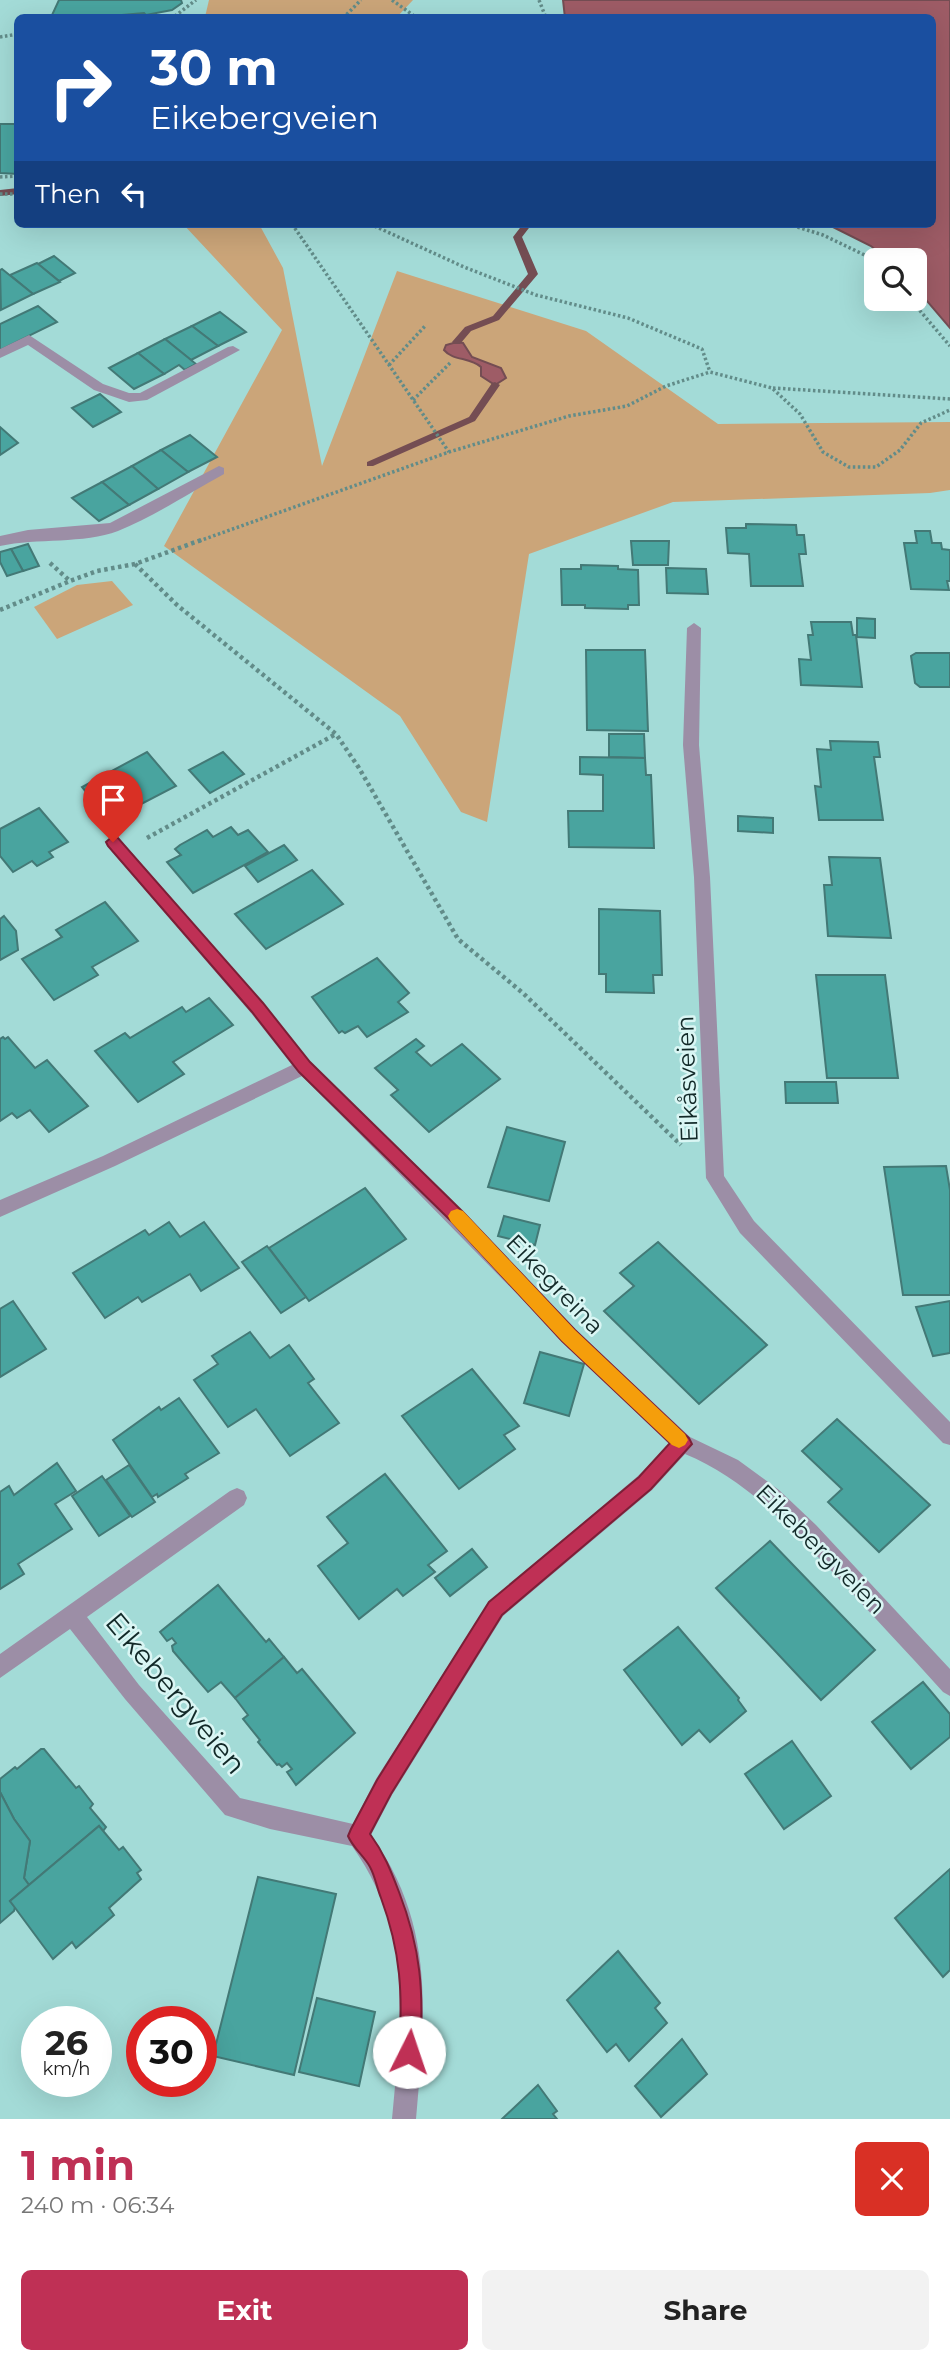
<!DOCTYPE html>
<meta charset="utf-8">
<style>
:root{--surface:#fff;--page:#f2f2f2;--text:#222;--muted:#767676;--accent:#bf3055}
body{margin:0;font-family:Montserrat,sans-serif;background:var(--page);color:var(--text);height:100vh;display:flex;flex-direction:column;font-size:26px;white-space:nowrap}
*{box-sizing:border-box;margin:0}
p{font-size:23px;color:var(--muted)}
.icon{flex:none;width:38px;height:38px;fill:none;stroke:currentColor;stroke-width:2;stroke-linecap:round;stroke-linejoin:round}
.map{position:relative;height:2119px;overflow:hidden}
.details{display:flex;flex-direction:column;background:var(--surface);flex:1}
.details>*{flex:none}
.hud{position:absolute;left:14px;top:14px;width:922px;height:214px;border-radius:10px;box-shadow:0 7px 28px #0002;background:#1a4fa0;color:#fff;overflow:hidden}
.tools{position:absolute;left:864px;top:248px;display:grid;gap:14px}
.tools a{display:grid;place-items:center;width:63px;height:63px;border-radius:10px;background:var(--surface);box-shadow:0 7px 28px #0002;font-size:35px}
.speed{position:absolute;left:21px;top:2006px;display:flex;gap:14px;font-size:35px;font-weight:700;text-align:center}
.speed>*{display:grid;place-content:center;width:91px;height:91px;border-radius:50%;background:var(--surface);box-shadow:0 7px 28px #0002;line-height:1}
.speed small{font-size:18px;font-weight:400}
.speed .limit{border:10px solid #d22;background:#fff;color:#111}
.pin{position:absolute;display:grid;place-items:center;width:60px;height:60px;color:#fff;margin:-72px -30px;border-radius:50% 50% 50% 0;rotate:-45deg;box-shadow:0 0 7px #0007}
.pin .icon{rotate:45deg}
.me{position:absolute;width:77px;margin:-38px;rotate:4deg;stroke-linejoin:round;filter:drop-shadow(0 0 5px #0008)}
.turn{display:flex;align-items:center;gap:24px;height:147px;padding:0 21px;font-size:32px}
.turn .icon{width:91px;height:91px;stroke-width:2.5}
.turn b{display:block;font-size:49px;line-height:60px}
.then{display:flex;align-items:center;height:66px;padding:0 21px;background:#0003;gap:14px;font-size:26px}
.round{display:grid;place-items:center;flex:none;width:74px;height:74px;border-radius:10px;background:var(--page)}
.overview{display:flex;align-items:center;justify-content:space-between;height:119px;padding:0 21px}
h1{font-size:42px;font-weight:700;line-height:52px;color:var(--accent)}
.button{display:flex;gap:14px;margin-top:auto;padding:14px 21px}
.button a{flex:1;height:80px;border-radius:10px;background:var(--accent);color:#fff;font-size:28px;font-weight:700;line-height:80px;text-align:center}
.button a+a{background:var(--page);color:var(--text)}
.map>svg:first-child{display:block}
</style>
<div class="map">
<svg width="950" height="2119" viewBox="0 0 950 2119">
<rect width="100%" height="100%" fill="#a3dbd7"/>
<g fill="#cba579">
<path d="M209 0H413L397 17H205Z"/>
<path d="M183 224H259L283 268 322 466 397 271 586 331 718 424 950 422V490L930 493 673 502 529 554 487 822 461 812 400 716 164 546 282 330Z"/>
<path d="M112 581 133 605 57 639 34 607 77 585Z"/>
</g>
<g fill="#9e5c66" stroke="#744d53" stroke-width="2">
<path d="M563 0H950V328L915 287V261H889L871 246 827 224H933V18H565Z"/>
<path d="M457 342 463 343 472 357 501 368 506 378 495 385 481 376V367C470 357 453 361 444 350L446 345Z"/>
</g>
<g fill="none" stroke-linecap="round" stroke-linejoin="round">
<g fill="#744d53" fill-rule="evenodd">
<path d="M18 188V194L0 196V190Z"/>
<path d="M523 224H532L522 237 538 274 499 320 471 331 460 344H454L452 342 465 327 493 316 528 274 513 237Z"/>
<path d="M495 382 500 385 475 421 373 466H367V462L469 417 492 383Z"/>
</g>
</g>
<g fill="#49a49f" stroke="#437976" stroke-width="2">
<path d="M59 0H181L182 3 172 10 146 15 144 13 88 18 52 15Z"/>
<path d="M0 124H18V174L0 173Z"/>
<path d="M54 256 75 273 59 281 38 264Z"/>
<path d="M37 263 60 282 33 294 10 275Z"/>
<path d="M2 269 33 294 1 310 0 270Z"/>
<path d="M38 306 57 322 0 350V324Z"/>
<path d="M220 312 246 332 218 346 192 326Z"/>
<path d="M192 326 218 346 191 360 165 339Z"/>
<path d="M165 339 196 364 185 370 179 365 164 374 138 353Z"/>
<path d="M138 353 164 374 134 389 109 368Z"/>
<path d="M100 394 121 412 93 427 72 408Z"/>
<path d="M0 427 18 443 0 455Z"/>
<path d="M190 435 217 457 188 472 161 450Z"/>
<path d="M161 450 188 472 158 489 132 466Z"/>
<path d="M132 466 158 489 129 505 102 482Z"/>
<path d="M102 482 129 505 99 521 72 498Z"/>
<path d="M746 524 796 525 797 535H804L806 554H799L803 586H751L749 554 728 553 726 528H746Z"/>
<path d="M915 531H930L932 543H941L942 549 950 550V581H947L949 590 911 589 904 543H917Z"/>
<path d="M631 541H669L668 565H633Z"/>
<path d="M28 544 39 566 23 571 11 549Z"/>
<path d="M11 549 23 571 7 576 0 562V552Z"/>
<path d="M581 565 618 566V569L638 570 639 605H628V609L585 608V605H562L561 569H581Z"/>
<path d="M666 568 706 569 708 594 667 593Z"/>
<path d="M857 618 875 619V638L857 637Z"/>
<path d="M811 622H851L853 635H856L862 687 801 685 799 659 811 660 808 635H813Z"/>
<path d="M586 650H645L648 731 587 730Z"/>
<path d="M916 653H950V687H920L915 683 911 656Z"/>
<path d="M609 734H644L645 758 609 757Z"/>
<path d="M830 741 878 742 880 757H874L883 820H819L815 786 821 787 817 749 831 750Z"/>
<path d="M147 752 176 786 122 814 104 798 95 803 82 787Z"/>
<path d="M223 752 244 774 210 793 189 770Z"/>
<path d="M580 757 645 758 646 775H651L654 848 569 847 568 811H603V775L580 774Z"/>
<path d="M39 808 68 842 49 852 53 857 37 866 32 861 13 872 0 856V829Z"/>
<path d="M738 816 773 818V833L738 831Z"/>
<path d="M231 827 238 835 248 830 268 852 193 893 167 862 181 855 175 849 180 845 207 830 213 837Z"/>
<path d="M284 845 297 860 258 882 245 866Z"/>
<path d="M829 857 880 858 891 938 828 936 824 885H832Z"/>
<path d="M312 870 343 904 266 949 235 914Z"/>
<path d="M105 902 138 941 92 967 98 975 54 1000 22 959 62 937 56 930Z"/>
<path d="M599 909 660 911 662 975H653L654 993 606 992V974H599Z"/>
<path d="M4 916 16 931 18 950 0 960V919Z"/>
<path d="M377 958 409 993 398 1002 408 1012 367 1037 358 1026 345 1033 342 1031 339 1033 312 997Z"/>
<path d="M816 975H885L898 1078H827Z"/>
<path d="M209 998 233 1025 173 1062 184 1074 138 1102 95 1051 125 1033 130 1038 182 1007 186 1012Z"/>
<path d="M3 1037 5 1039 8 1037 35 1068 47 1060 88 1106 49 1132 30 1110 17 1118 12 1113 0 1121V1039Z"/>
<path d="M416 1039 424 1046 416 1052 431 1066 462 1044 500 1079 429 1132 391 1095 398 1090 375 1068Z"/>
<path d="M785 1082H836L838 1103H786Z"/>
<path d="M507 1127 565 1142 549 1201 488 1187Z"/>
<path d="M946 1166 950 1190V1295H903L884 1167Z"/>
<path d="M365 1188 406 1239 309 1301 269 1248Z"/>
<path d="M504 1216 540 1225 535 1245 498 1236Z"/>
<path d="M169 1222 180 1237 204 1222 239 1268 201 1291 190 1274 142 1302 138 1297 105 1318 73 1273 145 1230 149 1235Z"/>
<path d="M658 1242 767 1345 699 1404 604 1311 634 1286 620 1273Z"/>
<path d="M267 1246 306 1297 281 1313 242 1262Z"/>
<path d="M13 1301 46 1349 0 1377V1309Z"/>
<path d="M950 1301V1353L933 1356 916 1307Z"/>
<path d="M250 1332 270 1358 289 1345 314 1379 308 1383 339 1423 290 1456 256 1409 228 1427 194 1380 218 1364 212 1356Z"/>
<path d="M540 1352 584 1364 569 1416 524 1403Z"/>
<path d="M472 1369 519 1426 504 1435 515 1449 459 1489 402 1416Z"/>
<path d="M179 1398 219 1453 185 1474 188 1478 158 1497 157 1494 152 1497 113 1440 159 1407 161 1410Z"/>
<path d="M837 1419 930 1505 879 1552 828 1502 842 1489 802 1451Z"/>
<path d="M57 1463 76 1491 55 1504 72 1529 18 1564 24 1574 0 1589V1492L9 1486 14 1495Z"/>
<path d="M129 1465 155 1502 132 1517 106 1480Z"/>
<path d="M385 1474 447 1551 428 1565 435 1572 403 1596 397 1589 359 1619 318 1566 348 1543 327 1517Z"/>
<path d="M102 1476 130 1516 99 1536 72 1496Z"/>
<path d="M770 1541 875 1650 821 1700 716 1588Z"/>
<path d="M472 1549 487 1567 450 1596 435 1578Z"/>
<path d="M218 1585 266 1642 269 1639 284 1657 235 1698 221 1682 208 1692 173 1651 172 1646 176 1643 172 1638 167 1641 160 1632Z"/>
<path d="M678 1627 739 1698 738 1700 746 1711 710 1742 699 1730 682 1745 624 1670Z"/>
<path d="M284 1657 297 1673 302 1669 355 1733 296 1785 287 1772 292 1769 287 1763 282 1767 279 1764 277 1765 258 1742 260 1740 243 1719 248 1715 235 1698Z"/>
<path d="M923 1682 950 1714V1737L911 1769 872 1722Z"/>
<path d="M792 1741 831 1796 784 1829 745 1774Z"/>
<path d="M41 1749H44L76 1788 79 1786 93 1804 90 1808 106 1827 103 1831 99 1826 29 1885 24 1878 30 1841 14 1819 0 1792V1779L15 1767 17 1769Z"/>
<path d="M0 1792 14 1819 30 1841 24 1878 29 1885 10 1901 15 1907 14 1911 0 1923Z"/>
<path d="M99 1826 119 1850 123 1847 141 1870 137 1873 141 1879 109 1908 114 1915 76 1948 72 1942 53 1959 10 1901Z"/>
<path d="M950 1869V1970L943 1977 895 1918Z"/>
<path d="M258 1877 336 1894 294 2075 213 2056Z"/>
<path d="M618 1951 660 2003 655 2008 667 2023 629 2061 616 2044 607 2052 567 2000Z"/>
<path d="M317 1998 375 2012 359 2086 299 2072Z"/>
<path d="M682 2039 707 2074 661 2117 635 2086Z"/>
<path d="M538 2085 557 2111 553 2114 557 2119H502Z"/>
</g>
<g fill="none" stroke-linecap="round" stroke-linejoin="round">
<g stroke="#628c89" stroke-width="3.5" stroke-dasharray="2.5 2.5" stroke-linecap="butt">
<path d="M392 0 417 18"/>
<path d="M539 0 546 18"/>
<path d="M160 18 175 16 196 0"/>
<path d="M343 18 361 0"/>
<path d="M0 37 18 34"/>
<path d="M0 177 18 176"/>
<path d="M0 194H18"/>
<path d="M292 224 449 452"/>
<path d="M370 224 464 267 536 295 628 318 702 349 710 372"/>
<path d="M788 224 823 235 877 261"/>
<path d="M910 299 950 346"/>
<path d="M389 365 426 325"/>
<path d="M773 388 950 399"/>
<path d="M413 400 450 363"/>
<path d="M199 541 449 452 569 416 627 406 666 386 710 372 772 388 800 414 823 452 849 467H876L900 450 921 423 950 410"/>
</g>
<g stroke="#628c89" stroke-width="4.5" stroke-dasharray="3.5 3.5" stroke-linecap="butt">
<path d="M50 563 70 581 97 571 135 564 204 539"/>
<path d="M135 564 177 605 336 734 359 768 458 939 524 994 681 1145"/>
<path d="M0 610 70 581"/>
<path d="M147 838 336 734"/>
</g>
<g fill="#9c8ea6" fill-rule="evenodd">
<path d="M29 335 103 384 129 393H140L228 347 233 346 240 350 147 400 129 402 94 390 28 345 0 358V349Z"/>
<path d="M219 466 224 468V474C191 492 153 517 118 531 84 544 37 538 0 546V536L28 530 110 523Z"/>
<path d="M694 623 701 628 699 745 710 877 724 1176 754 1221 950 1422V1445L943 1443 740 1233 706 1178 694 877 683 745 687 628Z"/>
<path d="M113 836 119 838 263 1003 310 1062 445 1193 576 1330 690 1437 738 1460 779 1490 816 1525 950 1669V1696L943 1692C908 1653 873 1616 838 1578 792 1530 748 1480 685 1454L652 1490 503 1616 392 1795 371 1835C436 1926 425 2014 416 2119H392C401 2019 414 1933 352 1846L270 1829 225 1815 125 1699 70 1629 0 1678V1654L230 1491 237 1488 244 1491 247 1498 244 1505 87 1617 139 1685 240 1798 353 1824 376 1779 489 1602 638 1476 669 1444C543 1324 425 1198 302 1076L115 1166 0 1217V1200L103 1156 292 1065 251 1013 107 846 105 842Z"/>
</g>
</g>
<path fill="#bf3055" stroke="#7c1f37" stroke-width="2" d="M113 836 118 838 263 1003 310 1062 463 1212 575 1330 689 1438 692 1444 651 1489 502 1615 391 1794 370 1834C384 1853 391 1871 399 1892 421 1949 424 1992 420 2052L417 2060 409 2063 402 2060 399 2052C403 1995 401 1952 381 1898 377 1888 375 1876 370 1867 364 1856 353 1848 348 1836L351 1829 377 1780 489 1602 639 1477 670 1443 562 1341 452 1222 299 1072 252 1012 108 846 106 842Z"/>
<path fill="#f59e0b" d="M457 1209 463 1211 575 1330 685 1434 688 1440 685 1445 679 1448 672 1445 562 1341 451 1222 448 1216 451 1211Z"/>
<g text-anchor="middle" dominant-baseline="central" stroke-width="5" stroke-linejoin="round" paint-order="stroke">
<g font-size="24" fill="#122928" stroke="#daf6f4">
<text transform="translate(687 1079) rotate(-92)">Eikåsveien</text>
<text transform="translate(555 1284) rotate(46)">Eikegreina</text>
<text transform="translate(821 1549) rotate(45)">Eikebergveien</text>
</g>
<g font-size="28" fill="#122928" stroke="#daf6f4">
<text transform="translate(176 1693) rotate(50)">Eikebergveien</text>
</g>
</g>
</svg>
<div class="tools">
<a><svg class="icon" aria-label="search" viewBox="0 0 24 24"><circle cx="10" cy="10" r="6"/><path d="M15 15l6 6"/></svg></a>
</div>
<div class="speed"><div>26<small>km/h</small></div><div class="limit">30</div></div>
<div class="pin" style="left:113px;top:842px;background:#d93025"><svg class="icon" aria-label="arrive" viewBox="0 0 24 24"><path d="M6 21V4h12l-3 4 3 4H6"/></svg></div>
<svg class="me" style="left:409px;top:2052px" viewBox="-20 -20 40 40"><circle r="19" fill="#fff"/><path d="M0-13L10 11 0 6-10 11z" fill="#bf3055"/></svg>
<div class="hud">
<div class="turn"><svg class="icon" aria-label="right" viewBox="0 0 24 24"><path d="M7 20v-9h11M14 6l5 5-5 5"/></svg><div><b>30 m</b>Eikebergveien</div></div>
<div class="then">Then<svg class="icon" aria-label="left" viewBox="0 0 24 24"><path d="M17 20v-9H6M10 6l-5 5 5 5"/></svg></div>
</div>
</div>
<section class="details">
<div class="overview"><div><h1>1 min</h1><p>240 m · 06:34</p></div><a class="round" style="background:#d93025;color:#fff"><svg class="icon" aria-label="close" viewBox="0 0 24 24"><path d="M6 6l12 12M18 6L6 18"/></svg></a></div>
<div class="button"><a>Exit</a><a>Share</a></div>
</section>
